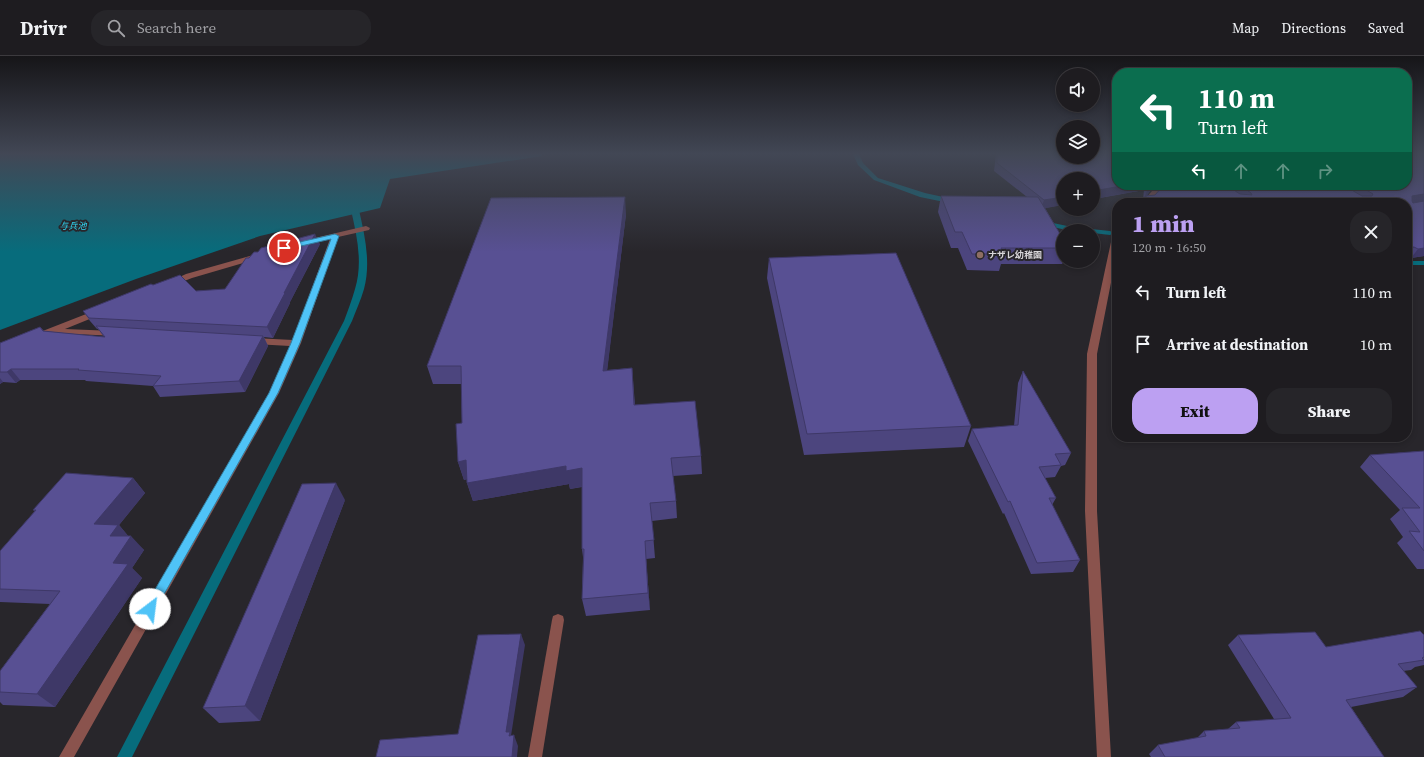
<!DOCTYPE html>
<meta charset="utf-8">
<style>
:root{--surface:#1e1c20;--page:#262529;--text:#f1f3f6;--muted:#a1a1a5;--line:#3c3a3e;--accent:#bca0f2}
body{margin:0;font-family:"Source Serif 4","Noto Sans JP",serif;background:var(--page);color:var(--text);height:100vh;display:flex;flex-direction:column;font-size:15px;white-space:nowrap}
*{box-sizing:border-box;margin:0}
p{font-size:13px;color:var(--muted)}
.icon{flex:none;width:22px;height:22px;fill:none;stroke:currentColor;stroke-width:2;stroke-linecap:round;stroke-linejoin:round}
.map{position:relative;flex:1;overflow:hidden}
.details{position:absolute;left:1112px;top:142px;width:300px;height:244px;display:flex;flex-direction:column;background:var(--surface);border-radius:16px;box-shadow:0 2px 6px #0003,0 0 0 1px var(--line)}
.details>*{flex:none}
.guide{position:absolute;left:1112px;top:12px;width:300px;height:122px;border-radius:16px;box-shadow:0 2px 6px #0003,0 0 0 1px var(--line);background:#0b6e4f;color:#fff;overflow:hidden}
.buttons{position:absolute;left:1056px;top:12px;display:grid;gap:8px}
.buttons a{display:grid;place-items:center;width:44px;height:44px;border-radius:50%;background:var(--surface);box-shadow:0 2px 6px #0003,0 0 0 1px var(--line);font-size:20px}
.pin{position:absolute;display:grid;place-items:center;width:34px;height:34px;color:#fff;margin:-17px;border:2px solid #fff;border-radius:50%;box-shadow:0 1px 4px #0007}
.me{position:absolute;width:44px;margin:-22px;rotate:30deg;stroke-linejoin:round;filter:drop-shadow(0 0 3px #0008)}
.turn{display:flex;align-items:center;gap:14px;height:84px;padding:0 20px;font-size:18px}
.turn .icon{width:52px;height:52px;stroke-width:2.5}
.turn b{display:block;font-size:28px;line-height:34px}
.lanes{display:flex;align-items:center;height:38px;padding:0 20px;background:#0003;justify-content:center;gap:20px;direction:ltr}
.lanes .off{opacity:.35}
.round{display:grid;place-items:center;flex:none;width:42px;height:42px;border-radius:16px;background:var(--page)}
.overview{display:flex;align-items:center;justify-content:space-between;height:68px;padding:0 20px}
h1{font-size:24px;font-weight:800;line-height:30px;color:var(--accent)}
.cta{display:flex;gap:8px;margin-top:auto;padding:8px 20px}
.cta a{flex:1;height:46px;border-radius:16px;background:var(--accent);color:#111;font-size:16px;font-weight:800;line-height:46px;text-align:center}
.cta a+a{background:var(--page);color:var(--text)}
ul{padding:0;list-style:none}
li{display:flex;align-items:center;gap:12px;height:52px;padding:0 20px}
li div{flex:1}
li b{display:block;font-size:15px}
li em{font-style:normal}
header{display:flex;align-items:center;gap:24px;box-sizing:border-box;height:56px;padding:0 20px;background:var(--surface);border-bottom:1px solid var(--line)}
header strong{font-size:19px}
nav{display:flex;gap:22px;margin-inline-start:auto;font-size:14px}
.search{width:280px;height:36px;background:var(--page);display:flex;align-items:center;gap:10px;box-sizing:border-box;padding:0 14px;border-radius:16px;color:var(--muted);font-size:15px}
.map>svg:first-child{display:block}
</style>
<header>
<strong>Drivr</strong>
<div class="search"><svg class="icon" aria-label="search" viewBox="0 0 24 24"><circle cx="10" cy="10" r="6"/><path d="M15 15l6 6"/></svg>Search here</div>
<nav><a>Map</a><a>Directions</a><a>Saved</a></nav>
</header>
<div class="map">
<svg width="1424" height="701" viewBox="0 0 1424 701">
<rect width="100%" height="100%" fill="#28262b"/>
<path fill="#076c7c" d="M0 98H542V100L390 123 380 152 260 180 136 223 0 274Z"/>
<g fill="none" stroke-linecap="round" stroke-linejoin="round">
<g fill="#076c7c" fill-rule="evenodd">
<path d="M853 98H859L863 107 878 122 925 137 957 144 958 146 954 148 920 141 874 124 858 109Z"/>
<path d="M352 152H358L359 154C365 180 371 207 364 233 361 244 356 254 352 265L132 701H117L344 265C348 254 352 244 355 233 363 207 357 180 351 154Z"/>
<path d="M1039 164 1072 171 1110 175 1114 177 1110 179 1093 177V175H1071L1039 168Z"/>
<rect x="1407" y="205" width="17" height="4"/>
</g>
<g fill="#8a534d" fill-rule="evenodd">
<path d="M1157 129H1165L1150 147H1142Z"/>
<path d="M366 170 370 172 369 174 338 181 301 287 279 337 74 701H59L269 337 290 290 254 288 249 285 254 282 293 284 330 183 305 189 301 187 302 185Z"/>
<path d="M1114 181H1117V196L1097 298V455L1111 701H1097L1085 455 1087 298 1111 186Z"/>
<path d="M257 198 261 200 260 202 192 222 174 229H168L167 227 186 218Z"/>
<path d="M99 253 103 256 102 258 65 273 114 275 117 276 119 278 117 280 53 277 38 283 33 280 35 278Z"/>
<path d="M558 558 563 560 564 564 542 701H528L552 564 553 560Z"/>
</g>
</g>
<g fill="#4c457e">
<path d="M996 98H1063L1117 129H1155L1143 144 1144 134 1045 152 1063 183V205H1064L1062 208H1001L999 215 967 214 958 192H951L938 156 941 140 1027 141 994 115Z"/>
<path d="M1164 129H1407L1424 200 1411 202 1407 200V147H1143L1146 140 1155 139Z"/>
<path d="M626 158 607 314 632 312 635 349 701 400 702 418 673 420 676 445 677 462 652 465 655 502 646 503 650 554 586 560 582 543 583 501 582 493V431L570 433 569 428 473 445 467 427V423L464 424 458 406 462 367 461 328H433L427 310Z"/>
<path d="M320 188 290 246V247L273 282 264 281 268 290 245 336 160 341 153 330 86 325 85 324H20L16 327 3 326 0 328V287L40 271 44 275 104 281 98 273H97L90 265 83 255 153 229 196 235 225 233 249 202 258 196Z"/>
<path d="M769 202 971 370 964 391 804 399 767 222Z"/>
<path d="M1023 315 1071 397 1065 409 1061 410 1055 421 1045 422 1056 442 1052 449 1080 504 1073 516 1031 518 1004 457 1003 458 968 385 972 373 1014 370 1018 327Z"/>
<path d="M1176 381H1213L1209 387 1176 382Z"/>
<path d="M1424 395V513H1417L1397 487 1403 481 1390 463 1400 454 1360 411 1370 399Z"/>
<path d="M133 422 145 437 119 469 128 480 144 494 132 512 142 522 55 651 3 649 0 646V615L50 548 0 546V495L35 455 33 454Z"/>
<path d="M345 444 260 665 219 667 203 652Z"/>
<path d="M1238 579 1326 591 1424 579V609L1415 611 1411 614 1403 615 1417 631 1403 641 1351 651 1384 701H1151L1149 698 1158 689 1197 682 1204 675 1228 673 1236 666 1274 663 1228 589Z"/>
</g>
<g fill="#3e3867">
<path d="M1127 129H1146L1144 134 1093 143V135Z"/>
<path d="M1152 129H1155L1143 144 1147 135Z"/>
<path d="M1424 138V145L1407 149 1412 140Z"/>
<path d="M625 141 626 158 605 333 603 315Z"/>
<path d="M1063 141V149L1041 153 1044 144Z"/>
<path d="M315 178 320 188 290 246V247L273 282 267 271 284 237Z"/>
<path d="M1409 191H1414L1407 200V195Z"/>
<path d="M1424 192V200L1411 202 1418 193Z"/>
<path d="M263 280 268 290 245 336 239 325Z"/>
<path d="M632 312 633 330 636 367 634 349Z"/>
<path d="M11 313 20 324 16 327 7 316Z"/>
<path d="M0 322 3 326 0 328Z"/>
<path d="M466 404 472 422 464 424 458 406Z"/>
<path d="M566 410 582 412 585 430 570 433 569 428 473 445 467 427Z"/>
<path d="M133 422 145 437 119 469 130 482 131 480 144 494 132 512 142 522 55 651 37 638 94 468Z"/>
<path d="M336 427 345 444 260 665 245 650Z"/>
<path d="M645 485 646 503 650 554 648 537Z"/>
<path d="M521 578 525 589 511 680 514 679 518 690 517 701H512L506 676Z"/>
</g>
<g fill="#585093" stroke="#3e3867">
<path d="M997 98H1063V101H1093V98H1117V129H1127L1093 135V123H1063V141L1044 144 997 107Z"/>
<path d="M1407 98H1424V138L1412 140V145L1413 147 1424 145V192L1418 193 1414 191H1409L1407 190V147H1146V140L1155 139 1164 129H1226L1240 138 1252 139 1251 137 1240 129H1343L1362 140H1372L1373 138 1358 129H1407Z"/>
<path d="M1147 129H1152L1147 135Z"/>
<path d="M941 140 1038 141 1063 183V192H1001L1004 198H972L962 176H955Z"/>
<path d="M625 141 603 315 632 312 634 349 695 345 701 400 671 402 676 445 650 447 654 484 645 485 648 537 582 543 584 493H582V412L566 415V410L467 427 466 404 458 406 456 368 462 367 461 310H427L491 142Z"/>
<path d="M315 178 284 237H285L267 271 89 262 83 255 151 228 153 229 180 219 196 235 225 233 246 202H249L254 196H258L261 192Z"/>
<path d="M896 197 971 370 807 378 769 202Z"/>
<path d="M96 270 263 280 239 325 153 330 161 320 78 314 79 313H11L7 316H0V287L40 271 43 275 105 281Z"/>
<path d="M1023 315 1071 397 1055 398 1061 409 1039 411 1056 442H1049L1080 504 1037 507 1010 445 1008 446 972 373 1018 369Z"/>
<path d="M1424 395V495L1409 475 1420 476 1402 452H1420L1370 399Z"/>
<path d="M66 417 133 422 94 468 118 469 110 480H131L113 507 128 508 37 638 0 636V615L60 535 0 533V495L36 454H33Z"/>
<path d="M336 427 245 650 203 652 302 428Z"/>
<path d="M1420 575 1424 579V601L1422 602 1424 604 1398 608 1417 631 1346 644 1384 701H1165L1158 689 1206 680 1204 675 1240 672 1236 666 1291 662 1238 579 1315 576 1326 591Z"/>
<path d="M521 578 506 676H510L509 680 514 679 512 701H376L380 684 458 678 478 579Z"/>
</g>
<linearGradient id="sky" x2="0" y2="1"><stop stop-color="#161518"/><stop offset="0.5" stop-color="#424755"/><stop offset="1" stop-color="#424755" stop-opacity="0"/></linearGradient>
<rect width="1424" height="196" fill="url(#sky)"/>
<path fill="#4fc3f7" stroke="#337fa1" d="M335 178 339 180 300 287 278 337 154 556 150 558 146 556 145 553 146 549 269 337 291 287 331 183 284 194 281 192 282 190Z"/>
<circle fill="#8d6e63" stroke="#28262b" stroke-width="1.5" cx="980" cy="199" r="4"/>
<g text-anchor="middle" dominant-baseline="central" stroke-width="4" stroke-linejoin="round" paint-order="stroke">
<g font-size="9" font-style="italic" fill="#30dbf7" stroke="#28262b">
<text x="73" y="170">与兵池</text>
</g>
<g font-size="9" font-weight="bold" fill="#d8d6d9" stroke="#28262b" text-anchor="start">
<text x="988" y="199">ナザレ幼稚園</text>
</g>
</g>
</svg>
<div class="buttons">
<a><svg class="icon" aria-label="sound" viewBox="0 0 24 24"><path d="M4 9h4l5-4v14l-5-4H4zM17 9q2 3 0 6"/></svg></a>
<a><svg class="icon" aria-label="layers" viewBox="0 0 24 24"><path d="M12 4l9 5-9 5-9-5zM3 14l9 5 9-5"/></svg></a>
<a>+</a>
<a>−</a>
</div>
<div class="pin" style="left:284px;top:192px;background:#d93025"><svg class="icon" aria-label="arrive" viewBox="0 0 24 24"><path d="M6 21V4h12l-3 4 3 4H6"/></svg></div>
<svg class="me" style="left:150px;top:553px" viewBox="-20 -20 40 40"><circle r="19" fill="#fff"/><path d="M0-13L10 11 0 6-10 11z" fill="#4fc3f7"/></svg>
<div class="guide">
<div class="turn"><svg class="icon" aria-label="left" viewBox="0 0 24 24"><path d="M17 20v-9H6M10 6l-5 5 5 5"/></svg><div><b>110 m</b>Turn left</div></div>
<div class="lanes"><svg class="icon" aria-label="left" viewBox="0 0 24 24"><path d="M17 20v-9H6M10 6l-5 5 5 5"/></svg><svg class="icon off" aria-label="ahead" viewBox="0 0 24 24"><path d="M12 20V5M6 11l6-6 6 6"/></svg><svg class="icon off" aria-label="ahead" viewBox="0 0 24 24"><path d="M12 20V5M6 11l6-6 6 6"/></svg><svg class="icon off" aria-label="right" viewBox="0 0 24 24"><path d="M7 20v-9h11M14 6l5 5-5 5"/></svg></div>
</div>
<section class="details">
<div class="overview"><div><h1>1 min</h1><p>120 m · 16:50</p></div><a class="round"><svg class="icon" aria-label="close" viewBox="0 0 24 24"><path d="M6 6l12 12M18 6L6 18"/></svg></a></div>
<ul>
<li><svg class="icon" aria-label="left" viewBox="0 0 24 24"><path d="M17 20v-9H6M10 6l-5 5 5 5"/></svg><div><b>Turn left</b></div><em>110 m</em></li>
<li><svg class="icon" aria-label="arrive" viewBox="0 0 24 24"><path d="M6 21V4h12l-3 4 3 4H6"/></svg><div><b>Arrive at destination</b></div><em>10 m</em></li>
</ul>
<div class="cta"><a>Exit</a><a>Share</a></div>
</section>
</div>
